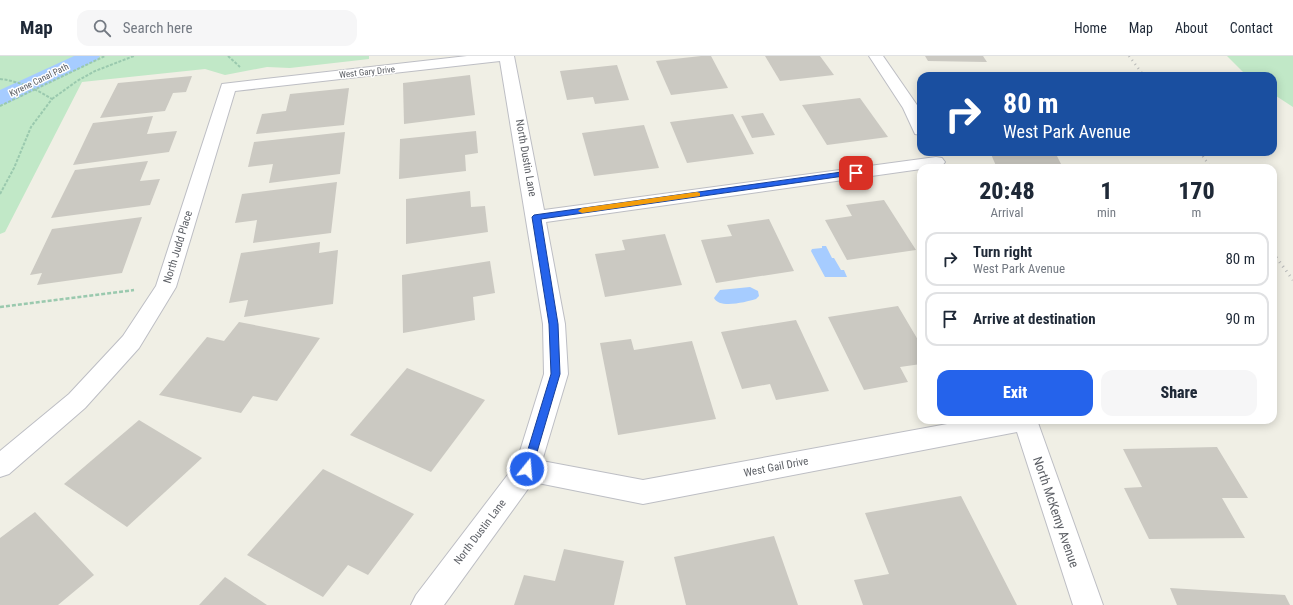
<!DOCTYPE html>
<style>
:root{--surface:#fff;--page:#f6f6f7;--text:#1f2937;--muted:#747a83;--line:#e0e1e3;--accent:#2563eb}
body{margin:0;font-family:"Roboto Condensed",sans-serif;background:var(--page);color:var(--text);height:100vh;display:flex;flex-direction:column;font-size:15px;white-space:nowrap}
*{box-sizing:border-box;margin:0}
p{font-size:13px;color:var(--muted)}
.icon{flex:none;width:22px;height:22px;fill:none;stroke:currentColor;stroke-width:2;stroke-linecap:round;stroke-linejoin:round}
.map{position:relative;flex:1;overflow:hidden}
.drawer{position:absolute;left:917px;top:108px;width:360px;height:260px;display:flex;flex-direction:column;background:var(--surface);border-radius:12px;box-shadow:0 2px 10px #0003}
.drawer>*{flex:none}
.banner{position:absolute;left:917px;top:16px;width:360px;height:84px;border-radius:12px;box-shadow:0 2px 10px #0003;background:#1a4fa0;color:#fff;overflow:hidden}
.pin{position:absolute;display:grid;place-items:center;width:34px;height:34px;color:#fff;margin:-17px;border-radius:8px;box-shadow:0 2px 6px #0006}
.me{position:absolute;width:44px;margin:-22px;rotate:17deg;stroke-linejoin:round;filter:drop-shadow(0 0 3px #0008)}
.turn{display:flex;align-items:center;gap:14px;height:84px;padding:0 20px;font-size:18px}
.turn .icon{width:52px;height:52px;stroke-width:2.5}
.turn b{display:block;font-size:28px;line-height:34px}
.eta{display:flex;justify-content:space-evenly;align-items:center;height:68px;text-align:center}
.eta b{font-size:24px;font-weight:800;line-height:28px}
.button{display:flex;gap:8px;margin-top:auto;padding:8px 20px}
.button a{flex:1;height:46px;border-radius:12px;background:var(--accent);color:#fff;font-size:16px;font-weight:800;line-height:46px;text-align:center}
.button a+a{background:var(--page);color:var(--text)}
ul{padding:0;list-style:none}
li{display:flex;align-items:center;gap:12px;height:54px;margin:0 8px 6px;padding:0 12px;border:2px solid var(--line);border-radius:12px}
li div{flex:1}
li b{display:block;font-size:15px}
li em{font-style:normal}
header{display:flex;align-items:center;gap:24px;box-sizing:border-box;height:56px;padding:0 20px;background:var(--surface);border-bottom:1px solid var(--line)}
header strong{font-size:19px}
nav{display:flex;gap:22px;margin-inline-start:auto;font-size:14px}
.search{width:280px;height:36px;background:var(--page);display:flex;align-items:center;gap:10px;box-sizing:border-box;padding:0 14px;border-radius:12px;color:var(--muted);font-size:15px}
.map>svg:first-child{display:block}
</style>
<header>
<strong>Map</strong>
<div class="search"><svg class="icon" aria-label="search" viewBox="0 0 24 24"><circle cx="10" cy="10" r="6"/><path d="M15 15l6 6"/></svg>Search here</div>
<nav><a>Home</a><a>Map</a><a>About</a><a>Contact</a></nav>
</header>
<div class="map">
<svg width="1293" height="549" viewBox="0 0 1293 549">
<rect width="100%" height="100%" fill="#f0efe5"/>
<g fill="#c1e8c7">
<path d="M0 0H369V3L290 12 267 11 225 19 205 13 82 26 5 176 0 178Z"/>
<path d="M1227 0H1293V51L1273 38V20H1247Z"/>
</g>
<g fill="#a6ccff">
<path d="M822 190H826L832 202H834L841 214H844L847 221H825L811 195 812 193 822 192Z"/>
<path d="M750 231 758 235 759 240 756 243C746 246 719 253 714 242L720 234Z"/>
</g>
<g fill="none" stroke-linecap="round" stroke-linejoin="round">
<path fill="#a6ccff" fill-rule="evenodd" d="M74 0H100L97 4 8 47 0 49V34Z"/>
</g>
<g fill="#cbc9c2">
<path d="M701 0H711L728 32 671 39 656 5Z"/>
<path d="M765 0H820L834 19 780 25Z"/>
<path d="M925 0H983L987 6 928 5Z"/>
<path d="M617 9 629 44 595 48 593 41 567 44 560 15Z"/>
<path d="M470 19 475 59 404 68 403 27Z"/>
<path d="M192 20 186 36 173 37 165 55 100 62 118 27Z"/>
<path d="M349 32 344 69 256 78 262 58 286 55 290 38Z"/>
<path d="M860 42 888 81 827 89 802 49Z"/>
<path d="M763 57 775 79 752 82 741 60Z"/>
<path d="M733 58 754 98 687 107 670 66Z"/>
<path d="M153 60 147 78 177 75 169 96 73 109 93 67Z"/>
<path d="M644 69 659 112 594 120 582 77Z"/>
<path d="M476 75 478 97 465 99 466 115 399 123 400 83Z"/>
<path d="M345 76 340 118 269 127 273 108 248 111 254 86Z"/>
<path d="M990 96H1055L1063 112H997Z"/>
<path d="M148 105 140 125 160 123 150 149 51 162 75 114Z"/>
<path d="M337 126 331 177 253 187 257 164 235 167 242 138Z"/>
<path d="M470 135 471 151 485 150 488 176 406 188V143Z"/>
<path d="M884 144 916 194 847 204 825 164 852 160 846 149Z"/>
<path d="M142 161 122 217 37 229 42 217 30 219 52 173Z"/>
<path d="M769 163 794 215 716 227 701 184 732 180 727 169Z"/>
<path d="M665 178 682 229 605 241 595 198 625 194 622 184Z"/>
<path d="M320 186 319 197 338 194 333 248 244 261 248 244 229 247 241 197Z"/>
<path d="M490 205 495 237 473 241 475 264 403 277 402 219Z"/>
<path d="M898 250 921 289V308L900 311 908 326 864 334 828 261Z"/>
<path d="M796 264 829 335 776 344 770 328 742 333 721 276Z"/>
<path d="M239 266 320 282 277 345 253 340 241 357 159 339 207 281 224 285Z"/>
<path d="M631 283 634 294 692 285 716 363 618 379 600 287Z"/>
<path d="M407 312 485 344 431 416 350 379Z"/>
<path d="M139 364 202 402 127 471 64 428Z"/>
<path d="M1121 364H1203L1205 368 1122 367Z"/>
<path d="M1217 391 1248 442H1222L1245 482 1149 483 1124 432 1142 431 1123 393Z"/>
<path d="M323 413 414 458 368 519 348 509 323 541 247 499Z"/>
<path d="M961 440 1017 549H863L854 524 889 518 865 457Z"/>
<path d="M35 456 94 519 58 549H0V482Z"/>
<path d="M774 480 798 549H686L674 501Z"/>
<path d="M564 493 624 505 614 549H514L524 519 555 525Z"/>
<path d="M225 521 267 549H199Z"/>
<path d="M1170 532 1285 539 1290 549H1177Z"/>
</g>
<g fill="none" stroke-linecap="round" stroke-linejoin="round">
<defs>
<g id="street">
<path d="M467 0H514L544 154 936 101 942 102 945 106 942 110 921 112V113L546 166 565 268 568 318 542 405 643 424 969 364H1037L1103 549H1073L1017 376 643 448 533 426 444 549H411L416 539 516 408 544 318 543 268 500 5 235 35 176 231 173 236 139 292 85 352 9 418 0 421V395L69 338 123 280 156 230 222 28Z"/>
<path d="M869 0H883L919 52 921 56V79L915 78 903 52Z"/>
</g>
</defs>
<use href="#street" stroke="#bdbec4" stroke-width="2"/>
<g stroke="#9ac9ae" stroke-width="2" stroke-dasharray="3 1.5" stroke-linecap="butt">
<path d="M228 0 240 11"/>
<path d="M0 23C19 25 36 33 52 43L31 71 14 112 0 138"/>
<path d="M52 43 77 25 95 15 134 0"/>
<path d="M0 50 105 0"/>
</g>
<path stroke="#9ac9ae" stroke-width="2.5" stroke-dasharray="4 2" stroke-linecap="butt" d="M0 251 134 234"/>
<use href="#street" fill="#fff" fill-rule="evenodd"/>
<g stroke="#b6b7b7" stroke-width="2.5" stroke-dasharray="1 4" stroke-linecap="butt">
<path d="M1129 0 1144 20"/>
<path d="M1200 96 1211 112"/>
</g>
<path stroke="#b6b7b7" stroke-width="3" stroke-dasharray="1 4.5" stroke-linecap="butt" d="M1273 197 1293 224"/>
</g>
<path fill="#2563eb" stroke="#184099" d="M856 114 859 117 858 118 541 163 558 268 560 318 532 413 531 416 527 418 523 416 522 413 551 318 549 268 532 161 534 159Z"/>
<path fill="#f59e0b" d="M697 136 700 137V140L582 157 578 155 582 152Z"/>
<g text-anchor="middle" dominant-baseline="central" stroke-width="3" stroke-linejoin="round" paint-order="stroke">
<g font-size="9" fill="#5d6066" stroke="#fff">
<text transform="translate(367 16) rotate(-6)">West Gary Drive</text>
<text transform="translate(39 24) rotate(-26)">Kyrene Canal Path</text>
</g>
<g font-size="11" fill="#5d6066" stroke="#fff">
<text transform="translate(526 102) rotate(80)">North Dustin Lane</text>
<text transform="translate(178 191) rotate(-73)">North Judd Place</text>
<text transform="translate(776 411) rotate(-11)">West Gail Drive</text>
<text transform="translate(480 476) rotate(-53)">North Dustin Lane</text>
</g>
<g font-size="13" fill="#5d6066" stroke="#fff">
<text transform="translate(1056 456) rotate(71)">North McKemy Avenue</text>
</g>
</g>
</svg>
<div class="pin" style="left:856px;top:117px;background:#d93025"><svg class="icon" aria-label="arrive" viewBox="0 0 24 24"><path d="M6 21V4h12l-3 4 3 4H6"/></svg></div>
<svg class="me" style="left:527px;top:413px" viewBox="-20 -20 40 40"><circle r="17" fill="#2563eb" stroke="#fff" stroke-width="3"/><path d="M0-11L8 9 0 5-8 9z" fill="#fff"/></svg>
<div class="banner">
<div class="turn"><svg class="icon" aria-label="right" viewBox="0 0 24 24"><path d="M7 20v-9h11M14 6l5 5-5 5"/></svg><div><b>80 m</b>West Park Avenue</div></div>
</div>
<section class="drawer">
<div class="eta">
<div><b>20:48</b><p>Arrival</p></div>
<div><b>1</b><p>min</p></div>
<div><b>170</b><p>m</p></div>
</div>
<ul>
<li><svg class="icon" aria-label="right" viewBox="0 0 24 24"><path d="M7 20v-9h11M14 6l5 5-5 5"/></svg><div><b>Turn right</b><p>West Park Avenue</p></div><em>80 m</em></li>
<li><svg class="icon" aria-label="arrive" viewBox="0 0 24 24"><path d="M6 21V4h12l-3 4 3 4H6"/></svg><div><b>Arrive at destination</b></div><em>90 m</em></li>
</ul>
<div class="button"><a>Exit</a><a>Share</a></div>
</section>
</div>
